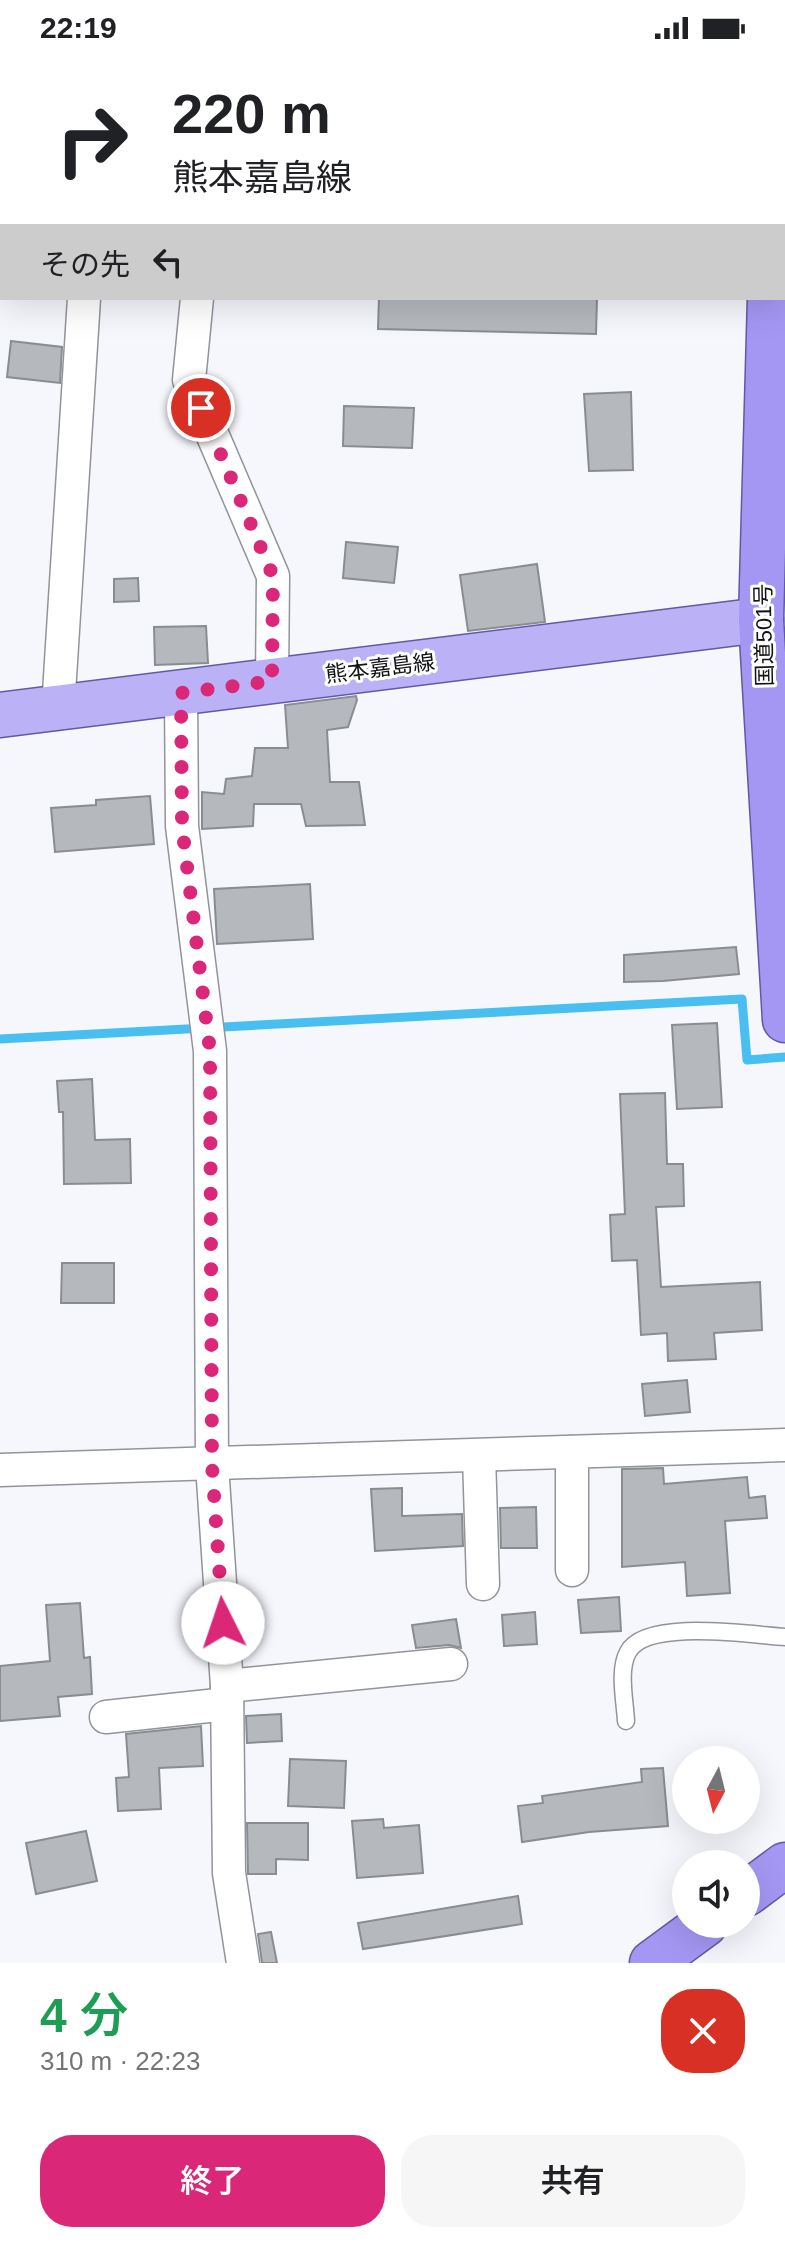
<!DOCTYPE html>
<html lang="ja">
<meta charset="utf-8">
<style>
:root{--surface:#fff;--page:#f6f6f6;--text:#202124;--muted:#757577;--accent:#db2777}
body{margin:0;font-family:Arial,"Noto Sans JP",sans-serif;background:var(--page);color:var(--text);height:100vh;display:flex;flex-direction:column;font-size:30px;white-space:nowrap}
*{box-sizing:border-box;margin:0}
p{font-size:26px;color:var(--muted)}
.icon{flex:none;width:44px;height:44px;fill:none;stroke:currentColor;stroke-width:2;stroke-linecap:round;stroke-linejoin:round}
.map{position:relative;height:1907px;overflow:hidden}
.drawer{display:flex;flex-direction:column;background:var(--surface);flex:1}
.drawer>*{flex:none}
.guide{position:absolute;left:0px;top:0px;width:786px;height:244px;box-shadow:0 8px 32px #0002;background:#fff;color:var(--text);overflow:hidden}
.needle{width:52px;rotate:187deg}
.fabs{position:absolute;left:672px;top:1690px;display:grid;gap:16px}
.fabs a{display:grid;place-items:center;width:88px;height:88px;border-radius:50%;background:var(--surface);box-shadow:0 8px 32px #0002;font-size:40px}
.pin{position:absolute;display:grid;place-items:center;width:68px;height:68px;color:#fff;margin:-34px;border:4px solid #fff;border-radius:50%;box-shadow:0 2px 8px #0007}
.me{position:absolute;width:88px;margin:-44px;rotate:356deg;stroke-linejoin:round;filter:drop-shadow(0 0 6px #0008)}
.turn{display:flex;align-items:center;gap:28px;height:168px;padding:0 40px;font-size:36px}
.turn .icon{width:104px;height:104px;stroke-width:2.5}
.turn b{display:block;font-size:56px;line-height:68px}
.then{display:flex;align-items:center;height:76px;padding:0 40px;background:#0003;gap:16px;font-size:30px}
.round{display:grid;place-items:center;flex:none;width:84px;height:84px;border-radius:32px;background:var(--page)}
.headline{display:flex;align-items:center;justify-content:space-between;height:136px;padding:0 40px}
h1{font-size:48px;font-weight:600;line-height:60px;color:#1e9e55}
.primary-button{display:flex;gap:16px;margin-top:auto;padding:16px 40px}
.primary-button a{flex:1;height:92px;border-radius:32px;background:var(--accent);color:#fff;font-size:32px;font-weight:600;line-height:92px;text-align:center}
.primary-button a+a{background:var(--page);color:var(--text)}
.status{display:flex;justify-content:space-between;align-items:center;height:56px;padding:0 40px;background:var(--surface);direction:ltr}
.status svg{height:22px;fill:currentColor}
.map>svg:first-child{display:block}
</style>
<div class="status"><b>22:19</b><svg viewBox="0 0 49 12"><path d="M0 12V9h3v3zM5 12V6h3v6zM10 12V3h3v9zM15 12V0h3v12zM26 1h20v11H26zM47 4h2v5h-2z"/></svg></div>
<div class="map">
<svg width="785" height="1907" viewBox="0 0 785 1907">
<rect width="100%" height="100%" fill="#f5f7fd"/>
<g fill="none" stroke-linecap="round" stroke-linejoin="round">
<path stroke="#48bff0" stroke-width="9" d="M0 983 742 943 747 1004 785 1001"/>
</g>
<g fill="#b5b9be" stroke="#898d91" stroke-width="2">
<path d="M379 242H597L596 278 378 273Z"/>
<path d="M11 285 62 291 60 327 7 321Z"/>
<path d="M631 336 633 414 589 415 584 338Z"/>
<path d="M344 350 414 352 412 392 343 390Z"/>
<path d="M346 486 398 491 394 527 343 522Z"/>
<path d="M537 508 545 566 468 575 460 519Z"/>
<path d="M138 522 139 545 114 546V523Z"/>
<path d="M206 570 208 607 155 609 154 571Z"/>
<path d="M356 640 357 644 348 671 327 674 330 726H359L365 769 306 770 301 748H254L253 770 202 773V736L224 738 226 723 252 720 255 692H288L285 649Z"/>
<path d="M150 740 154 788 55 796 51 752 96 749V744Z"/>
<path d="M310 828 313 883 217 888 214 833Z"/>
<path d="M736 891 739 918 663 925 624 926V899Z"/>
<path d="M717 967 722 1051 677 1053 672 969Z"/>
<path d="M92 1023 95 1084 130 1083 131 1127 64 1128 63 1056H59L57 1025Z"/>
<path d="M665 1037 667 1108H683L684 1150 656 1151 661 1231 760 1226 762 1274 714 1277 716 1303 668 1305 667 1277 641 1279 637 1204 612 1205 610 1159 625 1158 620 1038Z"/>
<path d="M62 1207H114V1247H61Z"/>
<path d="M687 1324 690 1356 645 1360 642 1328Z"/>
<path d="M663 1412 664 1428 747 1421 749 1442 765 1440 767 1462 725 1465 730 1537 687 1540 685 1506 622 1511V1413Z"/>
<path d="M402 1432V1460L462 1458 463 1490 375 1495 371 1433Z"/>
<path d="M536 1451 537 1492H501L500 1452Z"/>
<path d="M619 1541 621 1575 581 1577 578 1544Z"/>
<path d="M80 1547 84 1602 90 1601 92 1638 58 1641 60 1660 0 1665V1610L50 1605 46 1549Z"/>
<path d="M535 1556 537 1588 504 1590 502 1559Z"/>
<path d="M456 1563 461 1592 449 1589 416 1592 412 1569Z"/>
<path d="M281 1658 282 1685 247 1687 246 1660Z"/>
<path d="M201 1670 203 1710 159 1712 161 1753 118 1755 116 1722 129 1721 126 1678Z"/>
<path d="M290 1703 346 1705 344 1752 288 1750Z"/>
<path d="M663 1712 668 1770 589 1776 522 1786 518 1750 543 1747 542 1740 642 1726 641 1713Z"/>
<path d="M383 1763 384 1772 419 1769 423 1817 357 1822 352 1765Z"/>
<path d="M247 1767H308V1804L276 1803V1818H248Z"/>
<path d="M86 1775 97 1825 36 1838 26 1787Z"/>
<path d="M518 1840 522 1868 363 1893 358 1867Z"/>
<path d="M271 1876 277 1907H262L258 1878Z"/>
</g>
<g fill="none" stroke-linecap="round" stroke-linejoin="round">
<defs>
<path id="service" d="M626 1665C625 1645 618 1614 628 1596 646 1562 752 1579 785 1581"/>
<g id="minor">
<path d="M91 2V0"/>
<path d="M197 242 189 324 273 520 272 625"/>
<path d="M181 637 182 770 210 995 212 1409 227 1630 229 1817 243 1907"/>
<path d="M58 653 84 242"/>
<path d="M479 1400 483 1528"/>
<path d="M0 1414 785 1389"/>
<path d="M572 1514V1396"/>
<path d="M227 1630 451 1608"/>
<path d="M106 1661 227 1648"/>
</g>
<path id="primary" d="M0 659 761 564"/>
<g id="trunk">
<path d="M775 2V0"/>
<path d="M770 242 761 564 785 964"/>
<path d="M746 1838 785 1809"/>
<path d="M652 1907 705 1868"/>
</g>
</defs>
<use href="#service" stroke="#929499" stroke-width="19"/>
<use href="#minor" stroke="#929499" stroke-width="35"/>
<use href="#primary" stroke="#6258a5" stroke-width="47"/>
<use href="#trunk" stroke="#6258a5" stroke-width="47"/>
<use href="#service" stroke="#fff" stroke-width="16"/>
<use href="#minor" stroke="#fff" stroke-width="32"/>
<use href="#primary" stroke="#bbb1f7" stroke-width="44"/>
<use href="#trunk" stroke="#a497f4" stroke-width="44"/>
</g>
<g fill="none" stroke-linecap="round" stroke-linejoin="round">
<path stroke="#db2777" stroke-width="14" stroke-dasharray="0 25.2" d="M201 352 273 520 272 625 181 637 182 770 210 995 212 1409 223 1567"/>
</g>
<g text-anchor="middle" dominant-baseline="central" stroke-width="6" stroke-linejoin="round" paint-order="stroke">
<g font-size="22" fill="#121315" stroke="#fff">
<text transform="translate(764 579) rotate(-91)">国道501号</text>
<text transform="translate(380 612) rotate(-7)">熊本嘉島線</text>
</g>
</g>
</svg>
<div class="fabs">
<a><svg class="needle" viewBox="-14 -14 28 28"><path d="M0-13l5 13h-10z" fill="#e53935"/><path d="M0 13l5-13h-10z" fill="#757577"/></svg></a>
<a><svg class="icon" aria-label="sound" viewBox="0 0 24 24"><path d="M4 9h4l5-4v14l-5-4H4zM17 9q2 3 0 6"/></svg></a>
</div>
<div class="pin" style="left:201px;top:352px;background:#d93025"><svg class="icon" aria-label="arrive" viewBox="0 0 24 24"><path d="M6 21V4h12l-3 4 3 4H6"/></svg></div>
<svg class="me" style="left:223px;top:1567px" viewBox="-20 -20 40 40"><circle r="19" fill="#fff"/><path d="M0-13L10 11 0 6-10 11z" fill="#db2777"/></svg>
<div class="guide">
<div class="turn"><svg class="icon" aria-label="right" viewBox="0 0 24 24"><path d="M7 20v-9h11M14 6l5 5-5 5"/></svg><div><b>220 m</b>熊本嘉島線</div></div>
<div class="then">その先<svg class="icon" aria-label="left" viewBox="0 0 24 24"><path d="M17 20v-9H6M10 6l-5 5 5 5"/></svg></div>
</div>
</div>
<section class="drawer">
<div class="headline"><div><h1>4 分</h1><p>310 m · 22:23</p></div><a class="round" style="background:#d93025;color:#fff"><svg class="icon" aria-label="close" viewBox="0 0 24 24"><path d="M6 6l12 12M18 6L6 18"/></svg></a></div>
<div class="primary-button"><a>終了</a><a>共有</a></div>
</section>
